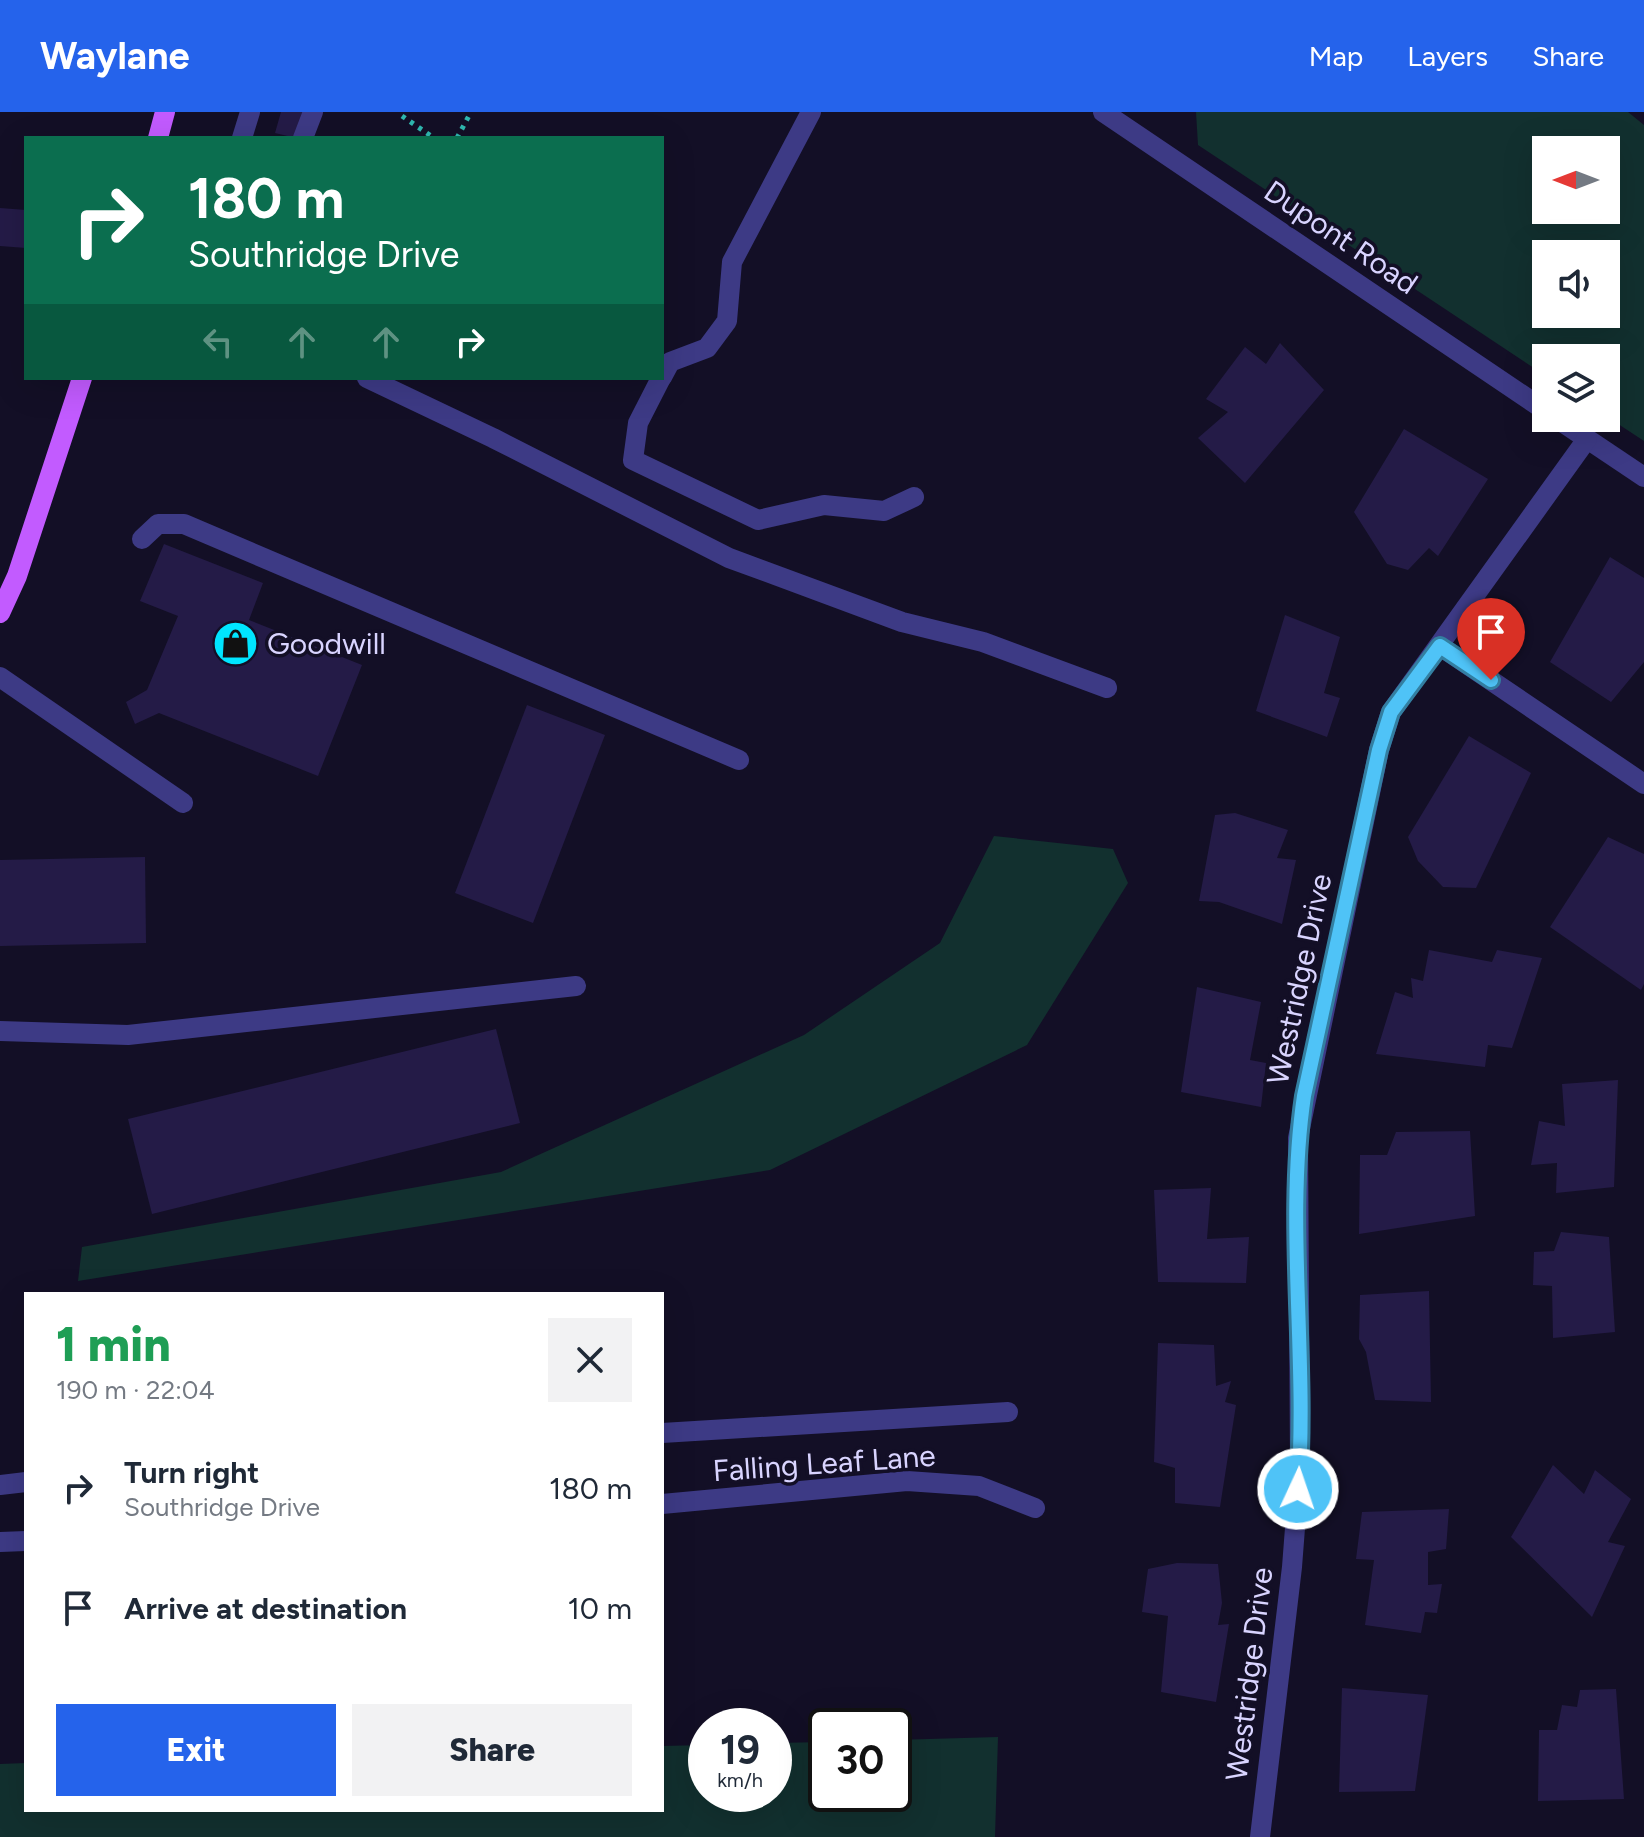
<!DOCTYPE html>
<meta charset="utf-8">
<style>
:root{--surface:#fff;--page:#f2f2f3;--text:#1f2937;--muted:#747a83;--accent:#2563eb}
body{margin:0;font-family:Figtree,sans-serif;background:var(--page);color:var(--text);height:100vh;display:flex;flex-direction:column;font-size:30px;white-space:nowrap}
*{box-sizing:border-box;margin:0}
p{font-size:26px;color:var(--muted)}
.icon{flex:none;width:44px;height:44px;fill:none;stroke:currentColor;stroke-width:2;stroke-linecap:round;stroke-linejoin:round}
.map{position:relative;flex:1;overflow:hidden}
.panel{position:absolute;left:24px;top:1180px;width:640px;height:520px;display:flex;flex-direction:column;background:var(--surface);border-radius:0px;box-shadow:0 8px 32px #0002}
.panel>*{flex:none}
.hud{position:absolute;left:24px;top:24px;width:640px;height:244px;border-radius:0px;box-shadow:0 8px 32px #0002;background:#0b6e4f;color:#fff;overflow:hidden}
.needle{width:52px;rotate:270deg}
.buttons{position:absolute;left:1532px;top:24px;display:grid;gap:16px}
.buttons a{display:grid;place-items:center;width:88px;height:88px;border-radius:0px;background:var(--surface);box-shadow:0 8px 32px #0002;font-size:40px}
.speed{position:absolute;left:688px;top:1596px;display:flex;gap:16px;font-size:40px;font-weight:700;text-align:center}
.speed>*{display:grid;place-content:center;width:104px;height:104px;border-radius:50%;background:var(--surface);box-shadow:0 8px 32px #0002;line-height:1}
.speed small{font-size:20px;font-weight:400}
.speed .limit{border:4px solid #111;border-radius:12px;background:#fff;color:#111}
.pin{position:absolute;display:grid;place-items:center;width:68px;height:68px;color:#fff;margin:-82px -34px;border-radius:50% 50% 50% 0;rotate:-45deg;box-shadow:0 0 8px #0007}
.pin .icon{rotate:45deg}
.me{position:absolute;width:88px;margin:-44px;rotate:3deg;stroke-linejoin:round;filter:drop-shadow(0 0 6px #0008)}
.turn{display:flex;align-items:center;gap:28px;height:168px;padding:0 32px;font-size:36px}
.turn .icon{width:104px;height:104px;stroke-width:2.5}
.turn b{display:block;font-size:56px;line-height:68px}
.lanes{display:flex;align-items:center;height:76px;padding:0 32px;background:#0003;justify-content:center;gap:40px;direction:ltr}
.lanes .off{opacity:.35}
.round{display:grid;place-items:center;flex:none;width:84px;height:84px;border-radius:0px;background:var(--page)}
.overview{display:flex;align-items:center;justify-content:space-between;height:136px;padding:0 32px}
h1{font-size:48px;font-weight:800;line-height:60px;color:#1e9e55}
.cta{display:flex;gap:16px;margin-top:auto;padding:16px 32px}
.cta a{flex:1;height:92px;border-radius:0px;background:var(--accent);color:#fff;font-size:32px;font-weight:800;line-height:92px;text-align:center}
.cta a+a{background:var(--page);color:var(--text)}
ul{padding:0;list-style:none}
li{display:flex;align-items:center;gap:24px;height:120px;padding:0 32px}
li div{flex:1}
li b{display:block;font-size:30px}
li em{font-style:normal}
header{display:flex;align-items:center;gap:48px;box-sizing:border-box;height:112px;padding:0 40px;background:var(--accent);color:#fff}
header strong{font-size:38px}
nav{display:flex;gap:44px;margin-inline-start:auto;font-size:28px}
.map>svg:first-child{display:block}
</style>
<header>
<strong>Waylane</strong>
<nav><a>Map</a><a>Layers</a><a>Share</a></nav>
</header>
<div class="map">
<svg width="1644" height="1725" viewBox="0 0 1644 1725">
<rect width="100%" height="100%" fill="#130f26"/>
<g fill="#12302f" fill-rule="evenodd">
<path d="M1196 0H1628L1644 13V329L1606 304V246H1546V264L1198 33ZM1546 38H1606V98H1546ZM1546 142H1606V202H1546Z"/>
<path d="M994 724 1113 737 1128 771 1027 933 770 1058 78 1169 82 1135 501 1060 804 923 940 831Z"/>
<path d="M998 1625 995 1725H0V1652L26 1651V1698H662V1634L706 1633V1682H774V1631L826 1630V1682H894V1628Z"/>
</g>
<g fill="#241b47">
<path d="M281 0H304L296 26 275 21Z"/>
<path d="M0 96 26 98V136L0 134Z"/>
<path d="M1280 231 1324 278 1245 371 1198 326 1228 300 1206 287 1245 235 1266 252Z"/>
<path d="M1404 317 1488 367 1438 444 1429 436 1408 458 1387 452 1354 400Z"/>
<path d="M164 432 263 471 249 508 362 553 318 664 159 601 135 612 126 590 147 578 178 504 140 489Z"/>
<path d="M1610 445 1644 466V550L1611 590 1550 550Z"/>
<path d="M1285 503 1340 525 1324 581 1340 586 1327 625 1256 599Z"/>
<path d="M527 593 605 623 533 811 455 781Z"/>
<path d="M1469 624 1531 661 1476 776 1443 775 1418 749 1408 725Z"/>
<path d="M1235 701 1288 718 1277 746 1296 748 1282 812 1219 790 1199 789 1215 703Z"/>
<path d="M1608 725 1644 742V872L1641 878 1550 815Z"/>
<path d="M145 745 146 831 0 834V748Z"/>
<path d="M1429 838 1492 850 1497 838 1542 846 1512 936 1488 933 1485 955 1376 942 1395 880 1413 886 1411 866 1423 869Z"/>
<path d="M1197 875 1261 890 1250 948 1266 951 1261 995 1181 980Z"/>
<path d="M496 917 520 1011 152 1102 128 1007Z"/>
<path d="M1618 968 1614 1075 1556 1081 1557 1051 1531 1053 1539 1009 1565 1014 1562 972Z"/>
<path d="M1470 1019 1475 1104 1359 1122 1360 1043H1387L1396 1020Z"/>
<path d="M1211 1076 1207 1127 1249 1125 1246 1171 1158 1170 1154 1078Z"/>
<path d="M1561 1120 1609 1125 1615 1220 1553 1226 1552 1174 1533 1173 1534 1140 1554 1139Z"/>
<path d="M1429 1179 1431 1290 1375 1288 1366 1240 1359 1227 1360 1183Z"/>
<path d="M1158 1231 1214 1233 1216 1274 1231 1269 1225 1290 1236 1293 1220 1395 1175 1391V1356L1154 1350Z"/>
<path d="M1553 1353 1584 1382 1595 1358 1631 1387 1608 1430 1625 1434 1592 1505 1511 1425Z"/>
<path d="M1449 1397 1446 1437 1428 1440V1473L1442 1472 1437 1501 1425 1500 1421 1521 1365 1513 1374 1448 1356 1447 1362 1400Z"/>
<path d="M1177 1451 1218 1452 1222 1491 1218 1513 1229 1512 1216 1590 1161 1580 1168 1504 1142 1500 1148 1457Z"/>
<path d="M1342 1576 1428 1583 1415 1679 1339 1680Z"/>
<path d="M1616 1577 1624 1687 1538 1689 1539 1618H1557L1562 1593 1577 1595 1580 1578Z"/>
</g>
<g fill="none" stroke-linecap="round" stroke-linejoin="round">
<g stroke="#2fb8b0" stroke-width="5" stroke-dasharray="4 6" stroke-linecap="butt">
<path d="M402 4 434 26"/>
<path d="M457 26 471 0"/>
</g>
<g stroke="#3d3a85" stroke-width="20">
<path d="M1103 0 1546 299"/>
<path d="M242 26 250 0"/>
<path d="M303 26 313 0"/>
<path d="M662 265 670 250 707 236 727 209 732 150 811 0"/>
<path d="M367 266 493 326 729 446 902 510 983 530 1107 576"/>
<path d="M661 266 638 311 633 348 758 408 824 393 884 399 914 385"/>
<path d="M1556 306 1644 365"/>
<path d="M142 427 158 412H184L739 648"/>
<path d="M1440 534 1644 672"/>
<path d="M0 565 183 691"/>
<path d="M0 919 128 923 576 874"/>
<path d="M662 1321 1008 1300"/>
<path d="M0 1373 26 1370"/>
<path d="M662 1392 907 1369 979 1374 1035 1396"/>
<path d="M0 1430 26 1429"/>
<path d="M1260 1725 1292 1455 1300 1351 1298 1026 1379 638 1391 600 1587 327"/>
</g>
<g stroke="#c25bff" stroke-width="20">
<path d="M158 26 165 0"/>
<path d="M0 501 17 464 82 266"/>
</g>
</g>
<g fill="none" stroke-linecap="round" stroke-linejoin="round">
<defs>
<path id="route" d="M1298 1377C1308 1247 1285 1112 1304 984L1379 638 1391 600 1440 534 1491 568"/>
</defs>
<use href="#route" stroke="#337fa1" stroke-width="20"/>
<use href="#route" stroke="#4fc3f7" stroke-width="14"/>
</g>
<defs>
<symbol id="shop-disc" viewBox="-11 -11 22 22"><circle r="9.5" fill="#00e5ff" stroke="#130f26"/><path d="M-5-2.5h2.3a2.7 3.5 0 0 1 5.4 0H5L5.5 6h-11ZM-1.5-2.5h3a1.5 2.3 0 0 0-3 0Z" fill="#111"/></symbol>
</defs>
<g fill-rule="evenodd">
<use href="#shop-disc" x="210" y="506" width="51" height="51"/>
</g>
<g text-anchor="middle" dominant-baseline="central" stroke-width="7" stroke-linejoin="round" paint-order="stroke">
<g font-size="30" fill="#d9d4ff" stroke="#130f26">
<text transform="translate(1341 125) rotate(34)">Dupont Road</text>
<text transform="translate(1299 867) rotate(-78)">Westridge Drive</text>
<text transform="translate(824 1351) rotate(-4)">Falling Leaf Lane</text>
<text transform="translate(1249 1562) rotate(-83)">Westridge Drive</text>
</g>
<g font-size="30" fill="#d9d4ff" stroke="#130f26" text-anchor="start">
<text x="267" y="531">Goodwill</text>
</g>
</g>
</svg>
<div class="buttons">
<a><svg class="needle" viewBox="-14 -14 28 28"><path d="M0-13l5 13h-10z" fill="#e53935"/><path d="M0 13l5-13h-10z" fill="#747a83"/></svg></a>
<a><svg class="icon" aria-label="sound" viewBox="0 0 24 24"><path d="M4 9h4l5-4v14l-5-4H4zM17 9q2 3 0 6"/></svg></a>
<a><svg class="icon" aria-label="layers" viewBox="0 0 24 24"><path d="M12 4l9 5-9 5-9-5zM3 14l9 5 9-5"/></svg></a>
</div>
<div class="speed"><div>19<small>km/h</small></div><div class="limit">30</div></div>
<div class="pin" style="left:1491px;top:568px;background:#d93025"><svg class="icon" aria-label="arrive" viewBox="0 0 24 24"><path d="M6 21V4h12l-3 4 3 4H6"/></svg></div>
<svg class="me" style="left:1298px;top:1377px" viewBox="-20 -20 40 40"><circle r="17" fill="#4fc3f7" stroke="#fff" stroke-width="3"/><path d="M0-11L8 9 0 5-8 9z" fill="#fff"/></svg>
<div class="hud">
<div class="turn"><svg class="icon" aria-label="right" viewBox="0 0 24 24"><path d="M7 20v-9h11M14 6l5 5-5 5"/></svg><div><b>180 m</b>Southridge Drive</div></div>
<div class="lanes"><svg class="icon off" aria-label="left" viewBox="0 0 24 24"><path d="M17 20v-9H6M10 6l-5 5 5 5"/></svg><svg class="icon off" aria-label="ahead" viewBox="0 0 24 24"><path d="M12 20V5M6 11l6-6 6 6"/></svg><svg class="icon off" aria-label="ahead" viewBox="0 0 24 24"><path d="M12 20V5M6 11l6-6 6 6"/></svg><svg class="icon" aria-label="right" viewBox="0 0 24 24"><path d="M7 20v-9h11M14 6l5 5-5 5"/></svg></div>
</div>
<section class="panel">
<div class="overview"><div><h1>1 min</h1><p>190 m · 22:04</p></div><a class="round"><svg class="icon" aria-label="close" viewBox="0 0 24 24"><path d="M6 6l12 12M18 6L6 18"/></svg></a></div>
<ul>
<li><svg class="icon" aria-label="right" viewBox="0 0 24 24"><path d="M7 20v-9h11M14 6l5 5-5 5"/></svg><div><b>Turn right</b><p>Southridge Drive</p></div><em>180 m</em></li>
<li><svg class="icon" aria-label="arrive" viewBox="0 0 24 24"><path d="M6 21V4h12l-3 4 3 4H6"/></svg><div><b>Arrive at destination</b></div><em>10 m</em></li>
</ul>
<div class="cta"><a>Exit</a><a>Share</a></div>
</section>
</div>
